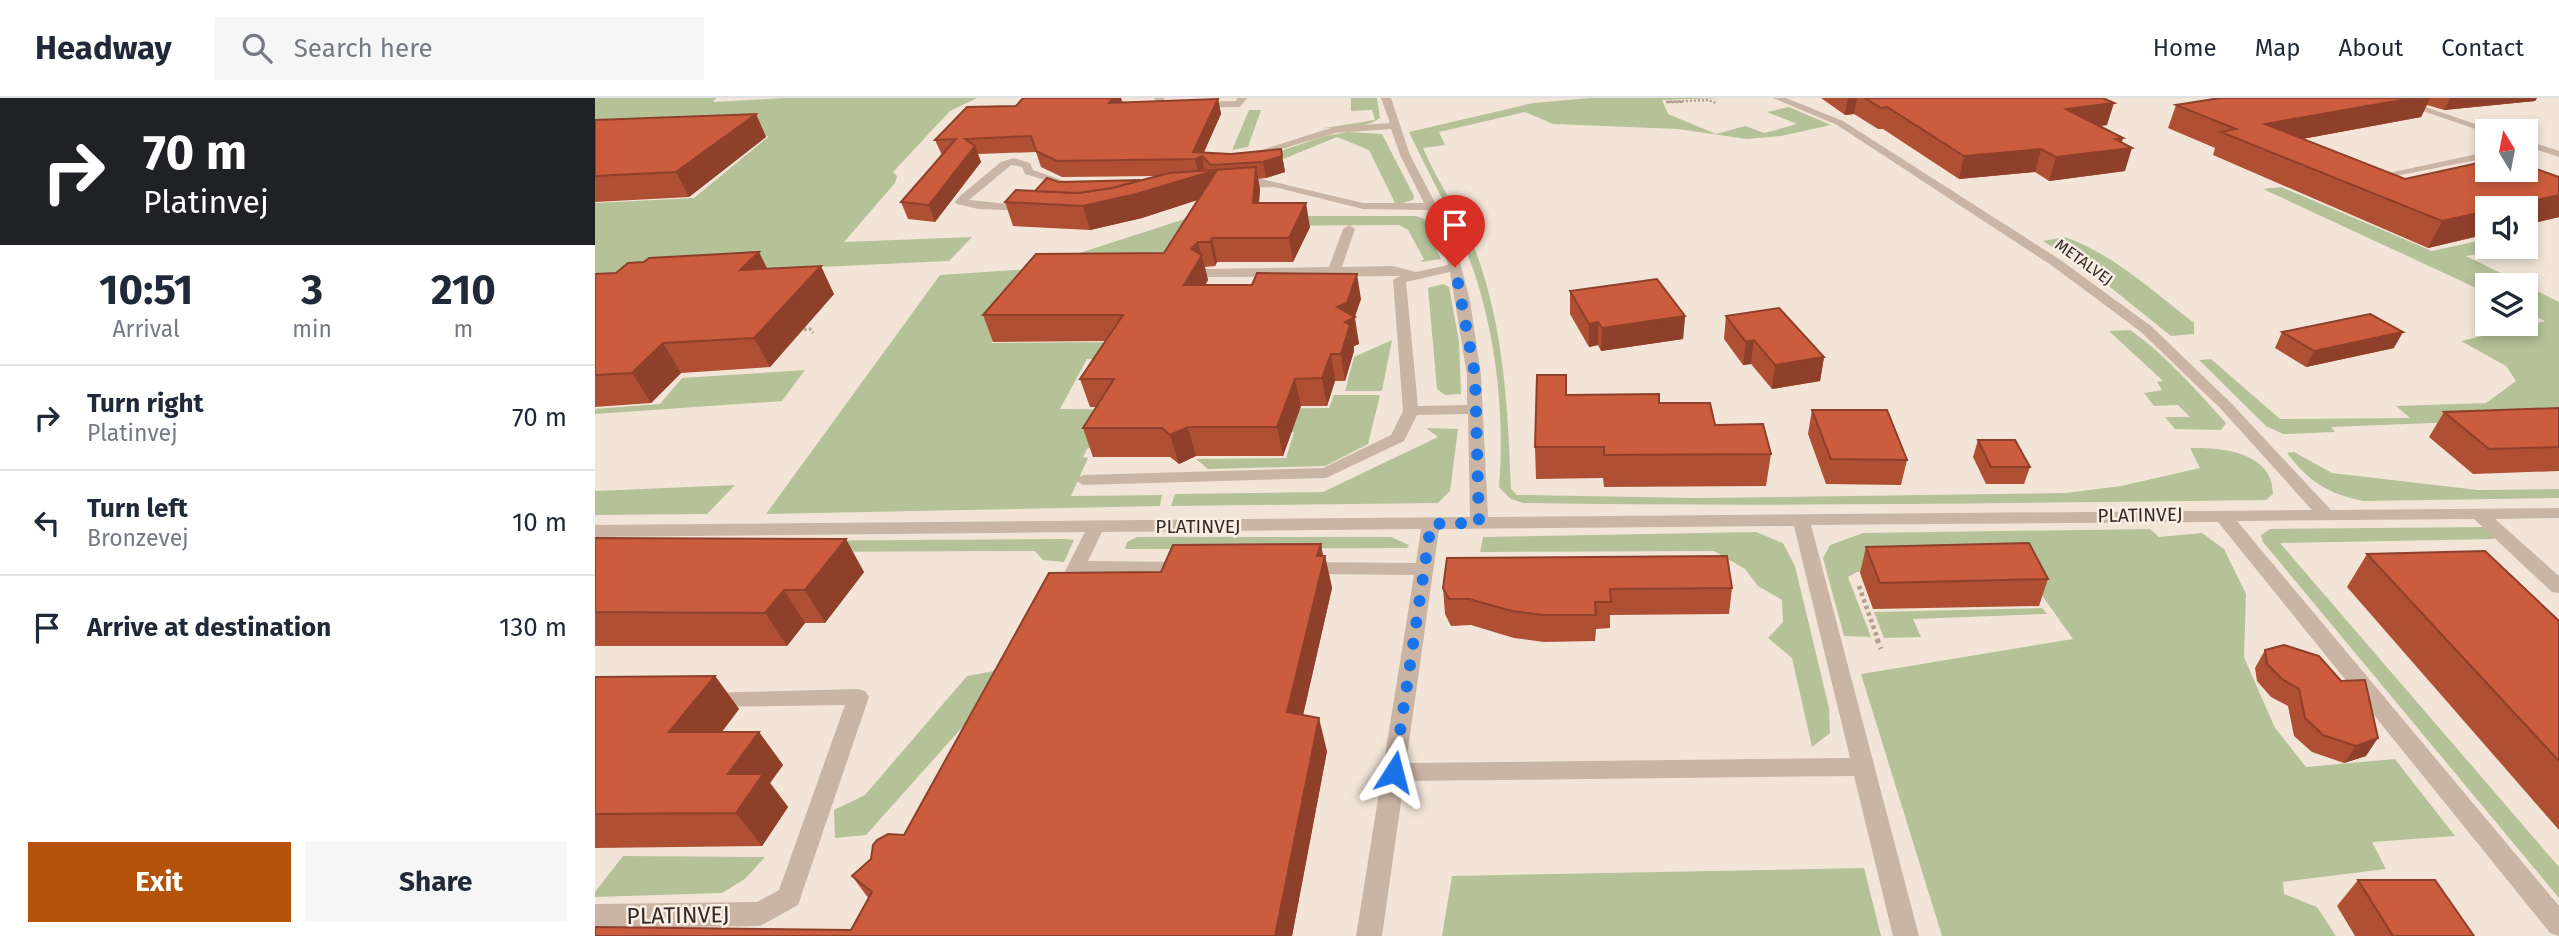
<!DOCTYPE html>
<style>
:root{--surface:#fff;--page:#f6f6f7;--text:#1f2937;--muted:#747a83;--line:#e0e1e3;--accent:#b45309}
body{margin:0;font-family:"Fira Sans",sans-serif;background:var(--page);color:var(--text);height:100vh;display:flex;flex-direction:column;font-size:26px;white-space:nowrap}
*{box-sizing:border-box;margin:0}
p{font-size:23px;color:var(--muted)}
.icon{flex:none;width:38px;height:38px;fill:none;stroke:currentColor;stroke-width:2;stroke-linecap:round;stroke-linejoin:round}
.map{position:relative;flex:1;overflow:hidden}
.panel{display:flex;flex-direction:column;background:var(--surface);width:595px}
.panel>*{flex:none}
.guide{background:#202124;color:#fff;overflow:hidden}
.needle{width:46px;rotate:350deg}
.fabs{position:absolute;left:1880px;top:21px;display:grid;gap:14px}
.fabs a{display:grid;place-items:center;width:63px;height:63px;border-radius:0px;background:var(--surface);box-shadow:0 4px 10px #0003;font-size:35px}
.pin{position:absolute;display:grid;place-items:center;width:60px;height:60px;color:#fff;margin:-72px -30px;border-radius:50% 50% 50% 0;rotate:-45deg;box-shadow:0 0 7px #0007}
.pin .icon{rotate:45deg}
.me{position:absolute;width:77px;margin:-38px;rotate:9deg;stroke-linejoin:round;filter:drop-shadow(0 0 5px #0008)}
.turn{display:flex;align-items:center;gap:24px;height:147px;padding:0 28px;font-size:32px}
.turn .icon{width:91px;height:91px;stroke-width:2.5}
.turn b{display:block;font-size:49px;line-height:60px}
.eta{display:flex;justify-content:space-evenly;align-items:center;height:119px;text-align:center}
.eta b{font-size:42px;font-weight:700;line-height:49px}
.cta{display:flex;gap:14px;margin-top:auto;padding:14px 28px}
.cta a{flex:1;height:80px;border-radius:0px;background:var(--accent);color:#fff;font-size:28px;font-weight:700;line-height:80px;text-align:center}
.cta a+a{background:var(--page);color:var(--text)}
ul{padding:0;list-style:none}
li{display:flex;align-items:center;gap:21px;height:105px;padding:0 28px;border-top:2px solid var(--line)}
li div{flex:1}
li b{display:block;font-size:26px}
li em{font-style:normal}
header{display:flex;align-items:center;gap:42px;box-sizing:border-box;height:98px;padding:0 35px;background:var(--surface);border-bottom:2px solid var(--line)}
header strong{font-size:33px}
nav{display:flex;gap:38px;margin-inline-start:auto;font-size:24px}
.search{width:490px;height:63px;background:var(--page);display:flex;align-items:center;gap:18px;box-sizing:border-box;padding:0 24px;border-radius:0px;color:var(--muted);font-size:26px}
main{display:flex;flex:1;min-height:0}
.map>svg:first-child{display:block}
</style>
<header>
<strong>Headway</strong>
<div class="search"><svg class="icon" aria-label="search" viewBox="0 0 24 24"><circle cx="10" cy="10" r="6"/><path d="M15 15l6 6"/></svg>Search here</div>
<nav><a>Home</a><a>Map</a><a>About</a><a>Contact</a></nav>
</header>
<main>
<section class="panel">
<div class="guide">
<div class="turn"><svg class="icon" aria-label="right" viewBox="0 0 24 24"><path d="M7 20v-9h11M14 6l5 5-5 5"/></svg><div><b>70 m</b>Platinvej</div></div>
</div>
<div class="eta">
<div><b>10:51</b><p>Arrival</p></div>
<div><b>3</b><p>min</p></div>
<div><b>210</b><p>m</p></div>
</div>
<ul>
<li><svg class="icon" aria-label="right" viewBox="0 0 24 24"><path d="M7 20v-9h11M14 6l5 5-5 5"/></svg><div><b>Turn right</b><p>Platinvej</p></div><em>70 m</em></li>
<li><svg class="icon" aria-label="left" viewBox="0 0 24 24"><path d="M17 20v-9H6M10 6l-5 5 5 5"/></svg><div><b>Turn left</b><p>Bronzevej</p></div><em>10 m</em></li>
<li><svg class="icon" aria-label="arrive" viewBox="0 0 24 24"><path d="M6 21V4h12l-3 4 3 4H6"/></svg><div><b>Arrive at destination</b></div><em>130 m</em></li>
</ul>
<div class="cta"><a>Exit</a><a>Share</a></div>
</section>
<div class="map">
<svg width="1964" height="838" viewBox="0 0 1964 838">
<rect width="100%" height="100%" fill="#f2e5d8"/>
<g fill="#b5c298">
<path d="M0 0H121L118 4 191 0H382L355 13 298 74 302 78 300 85 249 144 377 139 354 163 203 170 0 231V105L99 100 174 38 0 41Z"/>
<path d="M756 0H782L785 20C770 32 741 28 723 31L780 22 777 12 756 13Z"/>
<path d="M995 0H1128L1067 2 1073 16 1121 36 1150 28 1169 35 1202 26 1172 14 1194 9 1236 27 1186 38 1152 41 1083 31 958 26 930 14 844 34 850 47 828 50C843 86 867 117 881 154 909 230 913 311 916 391L922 397 1102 400 1471 395 1526 388 1605 370 1595 350C1627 349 1678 354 1678 396L1671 402C1423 405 1175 409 928 405L916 401 904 389C910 319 901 237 878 171 861 123 835 79 814 34L938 5Z"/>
<path d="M654 12H666L653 49 637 52Z"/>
<path d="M753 34 787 36 819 98 818 102 801 107 774 52 742 39 681 64 659 62 730 38Z"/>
<path d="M1686 89 1837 153 1892 141V149H1919L1871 158 1930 187H1892V195L1668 91Z"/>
<path d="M599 118H821L829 121 846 161 825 164 829 161 813 132 804 127 605 128 574 178 450 179 396 245 531 244 522 262 492 261 465 311 597 312 492 351 488 359 493 360 476 398 567 397 565 408 171 416 345 177 435 171Z"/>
<path d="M1470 139C1518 156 1559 194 1599 225V236L1576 238 1504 180 1448 143Z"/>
<path d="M848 186 854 189 864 243 866 296 850 297 842 291 833 190Z"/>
<path d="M1930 187 1964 204V320L1736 329 1740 334 1688 336 1671 328 1604 262 1616 261 1685 321 1815 320 1801 308 1891 305 1921 283 1911 268 1866 243 1950 223 1930 213Z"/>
<path d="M1535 232C1572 258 1601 292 1631 325L1626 332 1580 331 1570 319H1595L1583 307 1559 308 1549 295 1567 292 1562 284 1568 283 1514 233Z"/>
<path d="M797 242 787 293H750L759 259Z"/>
<path d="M210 272 187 303 0 316V311L65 306 87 280Z"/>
<path d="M739 297H785L773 346 730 368 613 371 601 361 691 360 699 334H610L622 311 734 310Z"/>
<path d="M831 330 863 331 855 393 843 405 576 408 580 396 728 394 843 339Z"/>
<path d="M1699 354 1737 375 1883 392 1964 391V400L1768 403C1733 396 1713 383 1692 355Z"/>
<path d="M140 387 112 416 0 417V393Z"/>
<path d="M1891 429 1901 439 1898 441 1685 445 1964 769V800L1668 444 1666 437 1675 431Z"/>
<path d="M1555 431 1564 439 1607 435 1629 451 1651 496 1649 559 1680 630 1711 669 1800 661 1860 738 1777 744 1791 771 1688 784 1689 796 1722 809 1741 838H1347L1266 576 1478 541 1429 472 1262 474 1253 479 1276 539 1249 538 1228 460 1235 447 1268 435Z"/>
<path d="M1161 434 1188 445 1200 468 1234 610 1235 635 1217 649 1197 560 1173 540 1188 524 1187 502 1163 488 1150 471 1119 453 885 454 888 439Z"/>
<path d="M542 439H796L814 447 812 450 530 451 532 444Z"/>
<path d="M471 441 479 442 469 464 448 462 440 453 141 454 150 443Z"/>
<path d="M1447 510 1452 516 1318 521 1326 539 1289 540 1279 514Z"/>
<path d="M421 569 271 737 240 740 239 712 270 697 372 578Z"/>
<path d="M28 758 170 759 150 781 127 795 0 799V794Z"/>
<path d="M1269 770 1286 838H847L857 778Z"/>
</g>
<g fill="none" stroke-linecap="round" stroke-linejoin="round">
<path stroke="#b69e8e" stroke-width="2.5" stroke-dasharray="2 2" stroke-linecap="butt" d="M1087 4H1071L1113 2 1121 5"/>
<path stroke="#b69e8e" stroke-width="3.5" stroke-dasharray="2.5 2.5" stroke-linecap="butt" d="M204 232 215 231 218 235"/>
<path stroke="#b69e8e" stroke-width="4.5" stroke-dasharray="3.5 3.5" stroke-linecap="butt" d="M1264 488 1283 542"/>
<path stroke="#b69e8e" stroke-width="5" stroke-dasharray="4.5 4.5" stroke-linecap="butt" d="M1282 541 1286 551"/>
<g fill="#cab4a4" fill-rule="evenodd">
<path d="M560 0H570L566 5 641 3 642 0H652L645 9 556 10Z"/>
<path d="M786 0H796L815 57 859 141 875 203 886 277 893 419 1717 412 1626 311 1546 234 1456 167 1268 44 1242 27 1178 0H1191L1248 23 1464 161 1556 228 1636 305 1736 412 1964 410V420L1900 421 1964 478V495L1957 494 1879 421 1642 423 1964 808V838L1955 835 1623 424 1216 427 1324 838H1298L1259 678 809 683 787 838H761L819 477 711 476 702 470 711 464 821 465 826 431 507 434 493 463 592 464 601 470 592 476 487 475 483 483 476 485 467 479 490 434 0 439V427L875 419 873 316 822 317 809 343 731 380 488 387 480 382 488 377 728 370 796 337 808 313 798 182 805 178 610 179 604 175 610 171 734 169 748 131 754 127 760 131 747 169 798 168 821 174 853 167 847 141 832 112 768 111 679 89 641 90 636 87 654 81H666L768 105H829L805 57 796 31 740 35 650 62 641 60 739 29 795 25ZM855 174 872 277V307L823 308 811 184ZM1199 428 1255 660 811 665 844 431Z"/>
<path d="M1790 0H1804L1901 33 1892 35Z"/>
<path d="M1930 42 1964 53V59L1930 48Z"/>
<path d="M1892 54V60L1775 83 1770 80Z"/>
<path d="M419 60 435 65 438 72 478 86 473 89 430 76 427 69 416 67 374 102 434 108 440 111 438 113 383 111 362 106 360 104 365 98 406 64Z"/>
<path d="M263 591 270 593 274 599 203 807 165 828 0 830V806L162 804 184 792 250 607 113 609 106 607 102 601 106 595Z"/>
</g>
</g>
<g fill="#af4f34">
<path d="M1226 0H1508L1512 27 1504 28 1527 45 1530 73 1454 83 1440 74 1364 81 1288 31H1283L1259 16 1250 17Z"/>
<path d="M1625 0H1942L1940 3 1849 12 1832 7 1826 19 1707 41 1810 81 1964 79V119L1930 127 1892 110V136L1833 150 1618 57 1620 50 1573 30 1581 7Z"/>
<path d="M623 1 626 16 608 54 636 56 686 51 690 74 671 80 663 81 665 91 664 105 715 129 698 164H622L620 168 610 169 613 182 610 187 766 201 760 219 764 246 759 248V253L750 283H740L732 308H706L688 358H601L584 366 575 359H498L488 330 501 309H495L485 281 511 243 398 244 388 217 569 155 602 102 547 120 495 132 418 128 410 104 464 84 546 82 562 78 467 79 446 69 441 54 383 56 386 64 340 124 313 121 306 104 347 57 340 42 527 4Z"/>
<path d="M161 16 171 39 94 99 0 104V22Z"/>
<path d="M172 170 239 196 175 269 86 275 56 305 0 309V176Z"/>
<path d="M975 193 1090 218 1088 241 1006 253 1003 247 994 249 975 216Z"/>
<path d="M1131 218 1229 259 1225 283 1177 291 1156 266 1148 267 1129 241Z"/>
<path d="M1687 234 1799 250 1711 269 1680 250Z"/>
<path d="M971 297 1064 305 1120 327 1176 356 1171 388 1009 389 1008 380 941 381 940 349Z"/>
<path d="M1964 310V373L1878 376 1834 339 1849 314Z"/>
<path d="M1217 312 1312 362 1306 387 1231 386 1213 336Z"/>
<path d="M1383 342 1435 369 1429 386H1391L1378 359Z"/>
<path d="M0 440 269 474 230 525H210L192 548H0Z"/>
<path d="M726 446 728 458H730L737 490 708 617 732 653 697 838H0L256 832 274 801 257 778 309 737 566 474Z"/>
<path d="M1271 449 1453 481 1444 508 1278 511 1265 475Z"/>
<path d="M1772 456 1964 523V732L1752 489Z"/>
<path d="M848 490H1137L1134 516 1015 517V530L1001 531 1000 543 949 544 919 540 876 527 856 528 850 516Z"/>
<path d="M1670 552 1771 658 1749 665 1717 654 1699 638 1693 608 1676 599 1662 583 1660 570Z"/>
<path d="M120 578 144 611 127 634H164L188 667 175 685 193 709 167 748 0 750V579Z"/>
<path d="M1763 782 1879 838H1760L1742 808Z"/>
</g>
<g fill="#8e402b">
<path d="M518 0H526L528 5H514Z"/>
<path d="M1253 0H1262L1259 16 1250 17Z"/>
<path d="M1818 0H1835L1826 19 1664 49 1670 26Z"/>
<path d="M1855 0H1942L1940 3 1849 12Z"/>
<path d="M623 1 626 16 607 59 610 74 622 72 627 94 547 120 495 132 488 108 604 77 598 54Z"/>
<path d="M1519 5 1512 27 1464 33 1471 11Z"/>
<path d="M161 16 171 39 94 99 81 74Z"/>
<path d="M1528 40 1525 51 1537 50 1530 73 1454 83 1461 59 1520 41Z"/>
<path d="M380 48 386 64 340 124 334 107Z"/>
<path d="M1446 51 1440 74 1364 81 1369 58Z"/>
<path d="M687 58 690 74 671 80 668 64Z"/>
<path d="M661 69 665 91 662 129 658 105Z"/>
<path d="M1964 97V119L1930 127V110H1905Z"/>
<path d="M711 105 715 129 698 164 694 140Z"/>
<path d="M1892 113V136L1833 150 1847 123Z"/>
<path d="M617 140 622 164 620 168 615 144Z"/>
<path d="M603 144 613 182 595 213 589 187 596 151Z"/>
<path d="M164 154 178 182 145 172Z"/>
<path d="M226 168 239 196 175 269 159 240Z"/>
<path d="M762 176 766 201 759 220 764 246 759 248V253L750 283 746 256 742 209Z"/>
<path d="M1090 218 1088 241 1006 253 1007 230Z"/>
<path d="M1003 224V247L994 249V226Z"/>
<path d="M1808 234 1799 250 1711 269 1719 253Z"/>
<path d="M1159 242 1156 266 1148 267 1151 244Z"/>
<path d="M68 245 86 275 56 305 37 275Z"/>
<path d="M736 256 740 283 732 308 727 280Z"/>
<path d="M1229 259 1225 283 1177 291 1180 267Z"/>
<path d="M700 281 706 308 688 358 682 329Z"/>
<path d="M593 329 601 358 584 366 575 337Z"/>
<path d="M251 441 269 474 230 525 210 492Z"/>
<path d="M726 446 729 464 730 458 737 490 701 648 692 614Z"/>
<path d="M189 492 210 525 192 548 170 515Z"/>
<path d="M120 578 144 611 101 667 74 634Z"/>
<path d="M724 620 732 653 697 838H680Z"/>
<path d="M164 634 188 667 175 685 193 709 167 748 141 715 133 676Z"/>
<path d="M1783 640 1771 658 1749 665 1761 648Z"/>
</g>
<g fill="#cb5c3d" stroke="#8e402b" stroke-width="2">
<path d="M428 0H518L514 5 623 1 598 54 636 56 686 51 687 58 668 64 616 67 607 58 601 61 462 63 441 53 436 38 370 41 380 48 334 107 306 104 361 41 340 42 372 9 421 8Z"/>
<path d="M1270 0H1508L1519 5 1471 11 1528 40 1520 41 1537 50 1461 59 1446 51 1369 58 1292 9 1286 10Z"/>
<path d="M1625 0H1818L1670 26 1810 81 1892 63V72H1930V67L1964 79V97L1905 110H1892V113L1847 123 1626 34 1641 31 1581 7Z"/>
<path d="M161 16 81 74 0 78V22Z"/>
<path d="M661 69 658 105H711L694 140H617L615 144H603L596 151 607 157 589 187H657L662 175 762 176 752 205 742 209 760 219 750 224 755 227 746 256H736L727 280 700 281 682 329H593L575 337 567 330H488L519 281H485L528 217H388L441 156 569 155 622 72 541 96 488 108 410 104 421 92 483 95 517 90 574 75Z"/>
<path d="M452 80 464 84 546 82 517 90 483 95 440 93Z"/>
<path d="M164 154 145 172 226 168 159 240 68 245 37 275 0 277V176L21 175 33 165 49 164 54 160Z"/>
<path d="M1062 181 1090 218 1007 230 1003 224 994 226 975 193Z"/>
<path d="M1184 210 1229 259 1180 267 1159 242 1151 244 1131 218Z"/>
<path d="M1775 216 1808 234 1719 253 1687 234Z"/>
<path d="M942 277H971V297L1064 296V305H1115L1120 327 1168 326 1176 356 1009 357V349H940Z"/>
<path d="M1964 310V349L1894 351 1849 314Z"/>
<path d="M1217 312H1292L1312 362 1236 361Z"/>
<path d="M1383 342H1420L1435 369H1396Z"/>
<path d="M0 440 251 441 210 492H189L170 515 0 514Z"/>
<path d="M1434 445 1453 481 1285 485 1271 449Z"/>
<path d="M726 446 722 458H730L692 614 724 620 680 838H0V829L256 832 277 794 257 778 276 761 278 747 282 742 293 736 309 737 454 475 566 474 578 447Z"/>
<path d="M1890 453 1964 523V663L1772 456Z"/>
<path d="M1132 458 1137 490 1015 491 1016 504H1000L1001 517H948L917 513 874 501H854L848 490 852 460Z"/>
<path d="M1689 547 1724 558 1746 583 1770 582 1783 640 1761 648 1728 637 1710 620 1704 591 1687 581 1672 566 1670 552Z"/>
<path d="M120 578 74 634H164L133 676H168L141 715 0 716V579Z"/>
<path d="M1763 782H1840L1879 838H1798Z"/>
</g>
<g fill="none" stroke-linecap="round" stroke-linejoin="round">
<path stroke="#1a73e8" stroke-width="12" stroke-dasharray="0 21.6" d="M799 674 836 426 884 425 880 277 860 169"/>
</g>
<g text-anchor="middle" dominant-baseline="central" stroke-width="5" stroke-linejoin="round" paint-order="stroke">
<g font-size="16" fill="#352a26" stroke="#faefe5">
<text transform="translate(1489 164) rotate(36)">METALVEJ</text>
</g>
<g font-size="19" fill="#352a26" stroke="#faefe5">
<text transform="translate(1545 417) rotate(-1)">PLATINVEJ</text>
<text x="603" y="428">PLATINVEJ</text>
</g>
<g font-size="23" fill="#352a26" stroke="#faefe5">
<text transform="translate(83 817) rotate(-1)">PLATINVEJ</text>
</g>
</g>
</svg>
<div class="fabs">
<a><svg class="needle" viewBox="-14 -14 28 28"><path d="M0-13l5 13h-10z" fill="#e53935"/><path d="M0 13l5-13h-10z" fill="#747a83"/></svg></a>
<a><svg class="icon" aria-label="sound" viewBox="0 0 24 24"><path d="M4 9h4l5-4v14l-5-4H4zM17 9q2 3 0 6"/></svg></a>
<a><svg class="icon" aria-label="layers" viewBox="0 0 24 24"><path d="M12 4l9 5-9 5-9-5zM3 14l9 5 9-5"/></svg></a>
</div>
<div class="pin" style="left:860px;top:169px;background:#d93025"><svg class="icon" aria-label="arrive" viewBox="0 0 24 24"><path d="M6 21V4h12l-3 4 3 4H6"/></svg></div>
<svg class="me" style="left:799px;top:674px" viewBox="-20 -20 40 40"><path d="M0-17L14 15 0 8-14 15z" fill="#1a73e8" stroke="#fff" stroke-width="4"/></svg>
</div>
</main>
